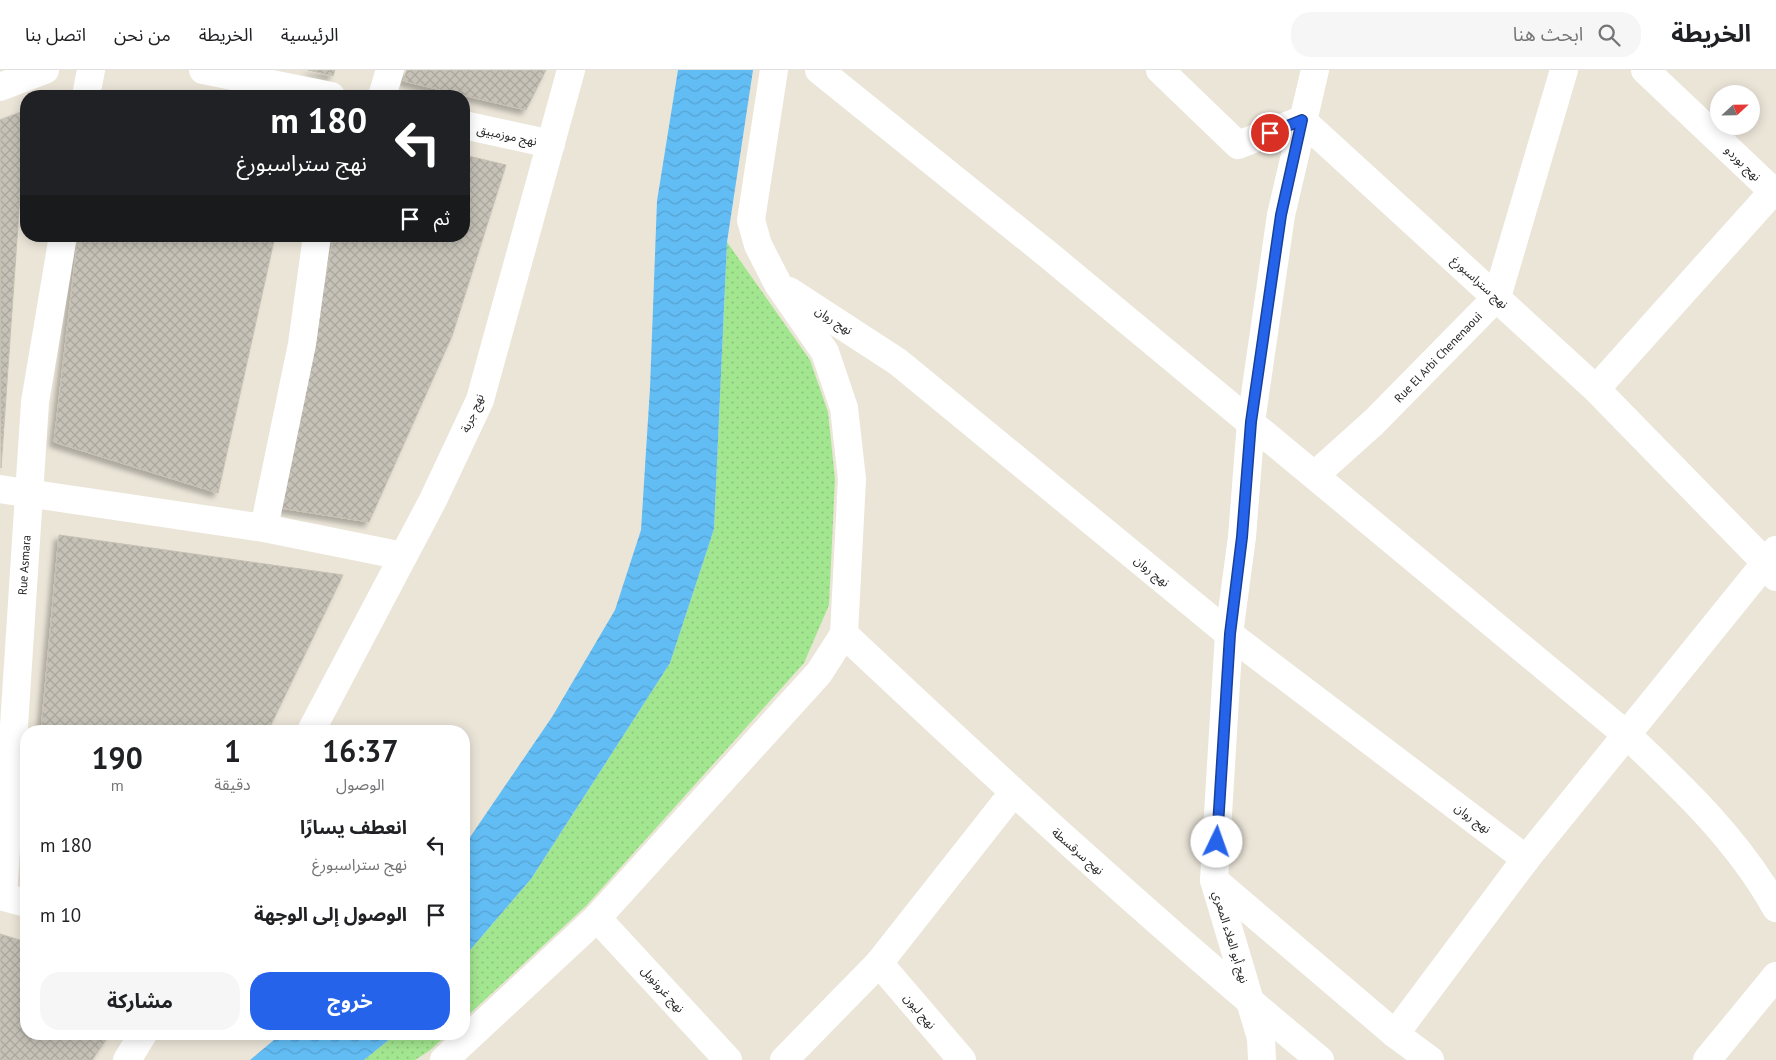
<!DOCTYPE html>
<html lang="ar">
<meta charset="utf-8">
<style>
:root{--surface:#fff;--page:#f6f6f6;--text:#202124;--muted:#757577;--line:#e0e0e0;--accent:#2563eb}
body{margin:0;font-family:"PT Sans","Noto Sans Arabic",sans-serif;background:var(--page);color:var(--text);direction:rtl;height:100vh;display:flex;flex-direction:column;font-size:19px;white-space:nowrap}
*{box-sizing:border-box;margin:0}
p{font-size:16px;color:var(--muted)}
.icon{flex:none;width:28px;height:28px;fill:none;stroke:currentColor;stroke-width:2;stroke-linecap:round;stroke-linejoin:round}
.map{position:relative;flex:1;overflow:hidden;direction:ltr}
.details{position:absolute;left:20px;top:655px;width:450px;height:315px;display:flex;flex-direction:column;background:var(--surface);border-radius:20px;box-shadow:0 2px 12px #0003;direction:rtl}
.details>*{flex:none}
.top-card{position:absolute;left:20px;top:20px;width:450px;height:152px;border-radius:20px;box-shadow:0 2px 12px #0003;direction:rtl;background:#202124;color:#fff;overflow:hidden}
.needle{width:32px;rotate:68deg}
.tools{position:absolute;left:1710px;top:15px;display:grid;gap:10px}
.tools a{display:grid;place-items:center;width:50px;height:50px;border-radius:50%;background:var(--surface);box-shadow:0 2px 12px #0003;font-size:25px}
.pin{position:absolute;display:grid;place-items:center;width:42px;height:42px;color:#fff;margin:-21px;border:2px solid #fff;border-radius:50%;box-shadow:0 1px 5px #0007}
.me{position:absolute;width:55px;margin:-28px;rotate:3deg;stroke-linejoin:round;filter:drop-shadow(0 0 4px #0008)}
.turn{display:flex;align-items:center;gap:18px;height:105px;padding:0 20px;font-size:22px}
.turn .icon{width:65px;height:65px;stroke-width:2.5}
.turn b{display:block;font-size:35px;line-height:42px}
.then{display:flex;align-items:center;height:48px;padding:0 20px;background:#0003;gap:10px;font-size:19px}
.eta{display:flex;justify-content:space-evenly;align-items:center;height:85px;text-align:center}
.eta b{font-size:30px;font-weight:700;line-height:35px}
.action{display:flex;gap:10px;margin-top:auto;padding:10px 20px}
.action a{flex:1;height:58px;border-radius:20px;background:var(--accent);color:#fff;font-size:20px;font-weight:700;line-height:58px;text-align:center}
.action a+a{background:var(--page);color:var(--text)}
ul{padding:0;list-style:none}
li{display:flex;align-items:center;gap:15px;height:70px;padding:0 20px}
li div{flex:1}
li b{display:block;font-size:19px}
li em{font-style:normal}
header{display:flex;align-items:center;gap:30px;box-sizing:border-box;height:70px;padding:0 25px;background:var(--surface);border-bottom:1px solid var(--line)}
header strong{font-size:24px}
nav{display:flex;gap:28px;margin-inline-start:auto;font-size:18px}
.search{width:350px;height:45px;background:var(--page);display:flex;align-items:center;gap:12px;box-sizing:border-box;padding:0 18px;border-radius:20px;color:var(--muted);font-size:19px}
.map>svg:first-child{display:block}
</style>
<header>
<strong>الخريطة</strong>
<div class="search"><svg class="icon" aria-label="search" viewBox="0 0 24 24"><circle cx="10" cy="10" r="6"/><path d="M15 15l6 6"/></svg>ابحث هنا</div>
<nav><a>الرئيسية</a><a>الخريطة</a><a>من نحن</a><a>اتصل بنا</a></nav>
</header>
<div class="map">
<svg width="1776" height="990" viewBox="0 0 1776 990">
<defs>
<pattern id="grass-dots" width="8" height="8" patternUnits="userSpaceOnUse" patternTransform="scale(1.25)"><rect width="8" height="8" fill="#a3e690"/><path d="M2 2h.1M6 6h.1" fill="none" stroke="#8cc57c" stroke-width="1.8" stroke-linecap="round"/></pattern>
<pattern id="water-waves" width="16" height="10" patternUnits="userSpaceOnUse" patternTransform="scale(1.25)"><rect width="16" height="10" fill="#62bdf5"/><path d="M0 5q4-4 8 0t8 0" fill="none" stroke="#55a2d2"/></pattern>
<pattern id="building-cross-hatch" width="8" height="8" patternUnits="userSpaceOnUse" patternTransform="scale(1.25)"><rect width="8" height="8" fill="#c6c2b8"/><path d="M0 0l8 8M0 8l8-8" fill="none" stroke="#aaa79e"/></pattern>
<filter id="shadow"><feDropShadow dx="-4.5" dy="4.5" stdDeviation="2.5" flood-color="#0004"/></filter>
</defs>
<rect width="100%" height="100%" fill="#ebe5d8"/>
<g fill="url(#grass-dots)">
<path d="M727 172 810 290 828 342 835 409 829 535 804 593 586 836 464 949V887L531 809 670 593 714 459Z"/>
<path d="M396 964H448L429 981 415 990H364Z"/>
</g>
<g fill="url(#water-waves)">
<path d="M678 0H753L727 172 714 459 670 593 531 809 464 887V776L552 647 615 540 641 460 650 318 657 131Z"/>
<path d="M281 964H396L364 990H250Z"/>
</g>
<g fill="url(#building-cross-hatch)" stroke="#c6c1b2" filter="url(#shadow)">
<path d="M308 0H335L333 6Z"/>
<path d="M407 0H546L526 40 403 11Z"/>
<path d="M95 19 135 26H94Z"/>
<path d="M26 40 1 398 0 50Z"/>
<path d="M464 85 506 95 452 266 369 452 280 438 334 166H464Z"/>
<path d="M78 166H275L218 423 54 372Z"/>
<path d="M59 465 343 505 268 661H41Z"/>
<path d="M0 864 26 872V964H110L92 990H0Z"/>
</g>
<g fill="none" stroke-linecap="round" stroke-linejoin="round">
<g stroke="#fff" stroke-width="28">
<path d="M203 0 331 26"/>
<path d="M819 0 1051 187 1628 666C1683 718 1739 771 1776 838"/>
<path d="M1160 0 1238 75 1302 50 1596 319 1765 492 1776 507"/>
<path d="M1645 0 1776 124"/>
<path d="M0 17 45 0"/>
<path d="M86 26 91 0"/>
<path d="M382 26 390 0"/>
<path d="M464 55 551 74"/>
<path d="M789 221 898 292 1229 564 1526 789"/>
<path d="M1596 319 1776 118"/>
<path d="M1315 405 1374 352 1497 227 1564 0"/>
<path d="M0 419 264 458 403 486"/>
<path d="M264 458 302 274 317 166"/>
<path d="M844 564C999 710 1156 854 1320 990"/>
<path d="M311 661 433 430 480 330 571 0"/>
<path d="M1214 810 1395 964 1430 990"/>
<path d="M0 826 26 833"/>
<path d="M3 826 35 332 63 166"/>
<path d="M597 848 728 990"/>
<path d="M879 893 962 990"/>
<path d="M1395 964 1526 789 1776 480"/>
<path d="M127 990 143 964"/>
<path d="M444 990 597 848 819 603 844 564 852 409 844 338 825 282 778 214 758 175 751 150 774 0"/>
<path d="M784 990 879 893 1013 723"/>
<path d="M1262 990 1261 968 1214 810 1229 564 1242 467 1251 352 1281 145 1315 0"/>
<path d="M1707 990 1776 906"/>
</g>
</g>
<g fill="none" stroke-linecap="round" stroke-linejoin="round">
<defs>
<path id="route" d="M1217 772 1230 564 1242 467 1251 352 1281 145 1302 50 1270 63"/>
</defs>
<use href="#route" stroke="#184099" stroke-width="12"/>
<use href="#route" stroke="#2563eb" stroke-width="9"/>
</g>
<g text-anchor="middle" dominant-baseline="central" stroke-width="4.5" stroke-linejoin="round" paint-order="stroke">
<g font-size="12" fill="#272727" stroke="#fff">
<text transform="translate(507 65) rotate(12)">نهج موزمبيق</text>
<text transform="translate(1743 93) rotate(44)">نهج بوردو</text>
<text transform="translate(1480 212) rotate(42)">نهج ستراسبورغ</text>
<text transform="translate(834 250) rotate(33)">نهج روان</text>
<text transform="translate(1438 287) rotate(-46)">Rue El Arbi Chenenaoui</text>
<text transform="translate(472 343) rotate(-67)">نهج جربة</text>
<text transform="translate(24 495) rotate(-86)">Rue Asmara</text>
<text transform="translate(1152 501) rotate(39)">نهج روان</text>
<text transform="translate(1473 748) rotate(37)">نهج روان</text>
<text transform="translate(1078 781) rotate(41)">نهج سرقسطة</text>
<text transform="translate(1231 867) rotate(73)">نهج أبو العلاء المعري</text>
<text transform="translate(663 919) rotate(48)">نهج غرونوبل</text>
<text transform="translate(920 941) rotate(50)">نهج ليون</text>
</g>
</g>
</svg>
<div class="tools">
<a><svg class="needle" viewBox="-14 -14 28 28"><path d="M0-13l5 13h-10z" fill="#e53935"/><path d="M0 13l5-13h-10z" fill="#757577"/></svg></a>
</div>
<div class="pin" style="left:1270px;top:63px;background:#d93025"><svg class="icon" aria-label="arrive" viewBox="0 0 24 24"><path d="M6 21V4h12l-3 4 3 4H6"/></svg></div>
<svg class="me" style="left:1217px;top:772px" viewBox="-20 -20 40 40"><circle r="19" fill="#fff"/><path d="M0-13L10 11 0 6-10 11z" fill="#2563eb"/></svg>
<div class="top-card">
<div class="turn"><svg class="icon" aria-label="left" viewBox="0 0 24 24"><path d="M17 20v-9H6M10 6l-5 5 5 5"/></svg><div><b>180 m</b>نهج ستراسبورغ</div></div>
<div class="then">ثم<svg class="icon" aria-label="arrive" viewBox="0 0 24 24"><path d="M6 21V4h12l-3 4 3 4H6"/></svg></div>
</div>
<section class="details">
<div class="eta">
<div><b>16:37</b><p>الوصول</p></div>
<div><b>1</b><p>دقيقة</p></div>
<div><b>190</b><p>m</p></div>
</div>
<ul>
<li><svg class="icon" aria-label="left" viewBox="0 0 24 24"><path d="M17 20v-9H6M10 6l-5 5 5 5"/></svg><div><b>انعطف يسارًا</b><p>نهج ستراسبورغ</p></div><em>180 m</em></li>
<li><svg class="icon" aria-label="arrive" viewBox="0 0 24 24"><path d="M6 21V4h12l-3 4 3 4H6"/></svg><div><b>الوصول إلى الوجهة</b></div><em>10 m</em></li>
</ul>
<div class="action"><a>خروج</a><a>مشاركة</a></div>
</section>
</div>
